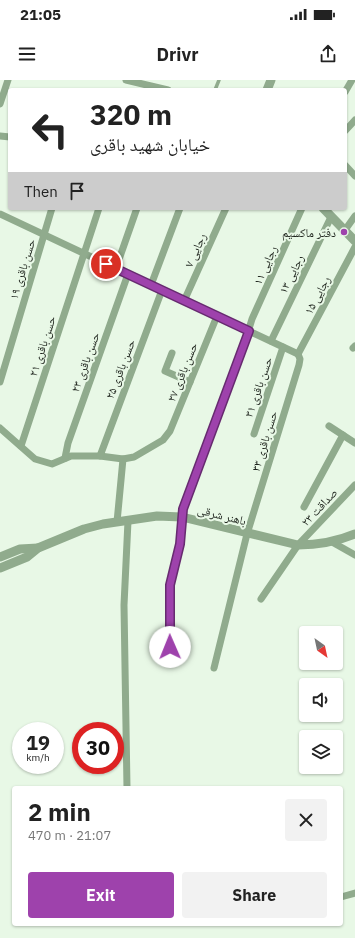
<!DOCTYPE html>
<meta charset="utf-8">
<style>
:root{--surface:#fff;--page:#f2f2f2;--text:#222;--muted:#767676;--accent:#9e42ac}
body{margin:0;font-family:"IBM Plex Sans","Noto Naskh Arabic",sans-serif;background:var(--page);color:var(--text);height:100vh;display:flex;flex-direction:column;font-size:15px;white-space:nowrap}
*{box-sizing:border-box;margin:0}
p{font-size:13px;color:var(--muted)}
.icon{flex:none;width:22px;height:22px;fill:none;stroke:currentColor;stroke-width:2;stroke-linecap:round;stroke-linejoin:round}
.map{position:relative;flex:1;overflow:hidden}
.panel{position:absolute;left:12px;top:706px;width:331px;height:140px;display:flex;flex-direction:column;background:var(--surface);border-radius:4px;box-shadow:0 1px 3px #0004}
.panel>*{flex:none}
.banner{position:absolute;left:8px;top:8px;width:339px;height:122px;border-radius:4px;box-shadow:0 1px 3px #0004;background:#fff;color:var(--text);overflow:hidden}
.needle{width:26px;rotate:147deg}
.fabs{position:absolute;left:299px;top:546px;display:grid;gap:8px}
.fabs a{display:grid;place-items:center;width:44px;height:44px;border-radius:4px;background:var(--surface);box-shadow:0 1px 3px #0004;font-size:20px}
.speed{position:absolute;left:12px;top:642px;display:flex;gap:8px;font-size:20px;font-weight:700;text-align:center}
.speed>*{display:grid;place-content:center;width:52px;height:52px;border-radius:50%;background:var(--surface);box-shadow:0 1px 3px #0004;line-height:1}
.speed small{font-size:10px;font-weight:400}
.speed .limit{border:6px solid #d22;background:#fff;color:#111}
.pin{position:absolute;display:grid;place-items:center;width:34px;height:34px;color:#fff;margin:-17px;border:2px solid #fff;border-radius:50%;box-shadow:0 1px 4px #0007}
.me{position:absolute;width:44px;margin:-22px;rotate:359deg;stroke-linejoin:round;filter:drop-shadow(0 0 3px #0008)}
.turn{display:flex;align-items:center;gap:14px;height:84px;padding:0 16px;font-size:18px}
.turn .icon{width:52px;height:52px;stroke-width:2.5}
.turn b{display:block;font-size:28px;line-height:34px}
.then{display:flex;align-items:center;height:38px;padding:0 16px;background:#0003;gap:8px;font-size:15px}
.round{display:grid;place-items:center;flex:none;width:42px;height:42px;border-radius:4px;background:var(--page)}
.headline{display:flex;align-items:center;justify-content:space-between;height:68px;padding:0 16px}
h1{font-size:24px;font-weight:700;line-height:30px}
.action{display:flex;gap:8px;margin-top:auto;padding:8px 16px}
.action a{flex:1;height:46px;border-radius:4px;background:var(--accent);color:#fff;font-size:16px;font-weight:700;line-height:46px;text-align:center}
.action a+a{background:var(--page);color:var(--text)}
.status{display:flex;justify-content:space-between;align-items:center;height:28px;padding:0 20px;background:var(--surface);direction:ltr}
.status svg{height:11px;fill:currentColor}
header{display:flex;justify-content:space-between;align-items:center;height:52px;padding:0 16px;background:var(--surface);font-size:18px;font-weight:700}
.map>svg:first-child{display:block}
</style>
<div class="status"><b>21:05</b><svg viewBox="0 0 49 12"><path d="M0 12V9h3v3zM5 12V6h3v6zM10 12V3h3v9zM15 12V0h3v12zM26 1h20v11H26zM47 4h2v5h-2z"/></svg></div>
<header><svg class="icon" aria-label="menu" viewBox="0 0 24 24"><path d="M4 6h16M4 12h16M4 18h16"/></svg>Drivr<svg class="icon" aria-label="share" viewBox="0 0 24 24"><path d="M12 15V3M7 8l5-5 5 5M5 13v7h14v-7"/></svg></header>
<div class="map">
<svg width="355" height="858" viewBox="0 0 355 858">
<rect width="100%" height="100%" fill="#e8f8e6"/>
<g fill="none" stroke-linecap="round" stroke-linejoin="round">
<path stroke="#90ab8d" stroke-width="3.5" d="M215 10 219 0"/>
<g stroke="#90ab8d" stroke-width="7">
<path d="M126 0 168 10"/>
<path d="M345 12 352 0"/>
<path d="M0 24 8 0"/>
<path d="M345 51 355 40"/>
<path d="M0 56 10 57"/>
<path d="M345 85 355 96"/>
<path d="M0 134 298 274"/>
<path d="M345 150 355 136"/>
<path d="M116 188 137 128"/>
<path d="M151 205 180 128"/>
<path d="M184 221 226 128"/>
<path d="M271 261 331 137"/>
<path d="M353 268 355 266"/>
<path d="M172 273 165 291 190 302"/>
<path d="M298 274 355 167"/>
<path d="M0 302 52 128"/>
<path d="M329 346 355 363"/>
<path d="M0 348 35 379 52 384 71 376H100L123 379 134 377 163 360 170 351 217 236"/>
<path d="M254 354 283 267"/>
<path d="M21 366 99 128"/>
<path d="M100 376 162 210"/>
<path d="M65 378 68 363 128 194"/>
<path d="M304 427 343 355"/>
<path d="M117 442 123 379"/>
<path d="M332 462 355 475"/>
<path d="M261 519 298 465 355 405"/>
<path d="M170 567V505L180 464 183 429 245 262 252 239 302 128"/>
<path d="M214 588 247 454 299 285 300 279 298 274"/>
<path d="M127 708 124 525 128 441"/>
<path d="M341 817 355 813"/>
</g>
<g stroke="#90ab8d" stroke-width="9">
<path d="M267 10 271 0"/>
<path d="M323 128 355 161"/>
<path d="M0 477 20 469 38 468"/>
<path d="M0 488 27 477 38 468 84 449 103 444 157 436 182 437 298 465C319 465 336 462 355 454"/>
</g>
</g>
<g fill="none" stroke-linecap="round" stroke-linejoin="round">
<defs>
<path id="route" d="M106 184 249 251 183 429 180 464 170 505V567"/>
</defs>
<use href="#route" stroke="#672b70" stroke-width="10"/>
<use href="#route" stroke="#9e42ac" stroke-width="7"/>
</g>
<circle fill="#9e42ac" stroke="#e8f8e6" stroke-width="1.5" cx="344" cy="152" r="4"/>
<g text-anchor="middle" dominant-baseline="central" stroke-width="4" stroke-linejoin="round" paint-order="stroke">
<g font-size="12" fill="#1f251e" stroke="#e8f8e6" text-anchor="end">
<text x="336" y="152">دفتر ماکسیم</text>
</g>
<g font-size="12" fill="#1f251e" stroke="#e8f8e6">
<text transform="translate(195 170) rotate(-66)">رجایی ۷</text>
<text transform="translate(265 185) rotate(-66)">رجایی ۱۱</text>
<text transform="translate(22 189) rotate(-73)">حسن باقری ۱۹</text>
<text transform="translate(291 194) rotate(-64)">رجایی ۱۳</text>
<text transform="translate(317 215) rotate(-62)">رجایی ۱۵</text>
<text transform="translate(42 266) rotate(-72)">حسن باقری ۲۱</text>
<text transform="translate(85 282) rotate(-70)">حسن باقری ۲۳</text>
<text transform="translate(120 289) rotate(-69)">حسن باقری ۲۵</text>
<text transform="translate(182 292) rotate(-68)">حسن باقری ۲۷</text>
<text transform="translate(258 307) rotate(-71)">حسن باقری ۳۱</text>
<text transform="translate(264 361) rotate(-73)">حسن باقری ۳۳</text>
<text transform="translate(319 427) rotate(-47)">صداقت ۲۳</text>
<text transform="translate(222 435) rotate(14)">باهنر شرقی</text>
</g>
</g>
</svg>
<div class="fabs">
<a><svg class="needle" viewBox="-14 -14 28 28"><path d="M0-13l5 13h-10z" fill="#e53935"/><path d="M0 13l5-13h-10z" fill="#767676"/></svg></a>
<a><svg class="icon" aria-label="sound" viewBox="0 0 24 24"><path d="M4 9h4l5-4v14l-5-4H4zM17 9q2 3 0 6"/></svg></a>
<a><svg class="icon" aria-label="layers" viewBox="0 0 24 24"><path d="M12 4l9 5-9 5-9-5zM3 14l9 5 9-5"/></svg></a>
</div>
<div class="speed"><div>19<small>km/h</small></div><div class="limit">30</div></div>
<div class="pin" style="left:106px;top:184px;background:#d93025"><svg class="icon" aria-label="arrive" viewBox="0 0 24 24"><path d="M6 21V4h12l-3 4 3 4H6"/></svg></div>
<svg class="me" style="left:170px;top:567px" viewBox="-20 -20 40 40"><circle r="19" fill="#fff"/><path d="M0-13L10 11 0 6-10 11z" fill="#9e42ac"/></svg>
<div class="banner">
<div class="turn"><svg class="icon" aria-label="left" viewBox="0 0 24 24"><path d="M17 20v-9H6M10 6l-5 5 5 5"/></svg><div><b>320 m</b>خیابان شهید باقری</div></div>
<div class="then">Then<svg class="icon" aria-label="arrive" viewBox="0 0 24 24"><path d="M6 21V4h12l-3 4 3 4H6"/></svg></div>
</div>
<section class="panel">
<div class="headline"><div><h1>2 min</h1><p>470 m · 21:07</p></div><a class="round"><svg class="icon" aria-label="close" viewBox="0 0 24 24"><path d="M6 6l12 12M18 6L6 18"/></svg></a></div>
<div class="action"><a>Exit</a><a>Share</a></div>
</section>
</div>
